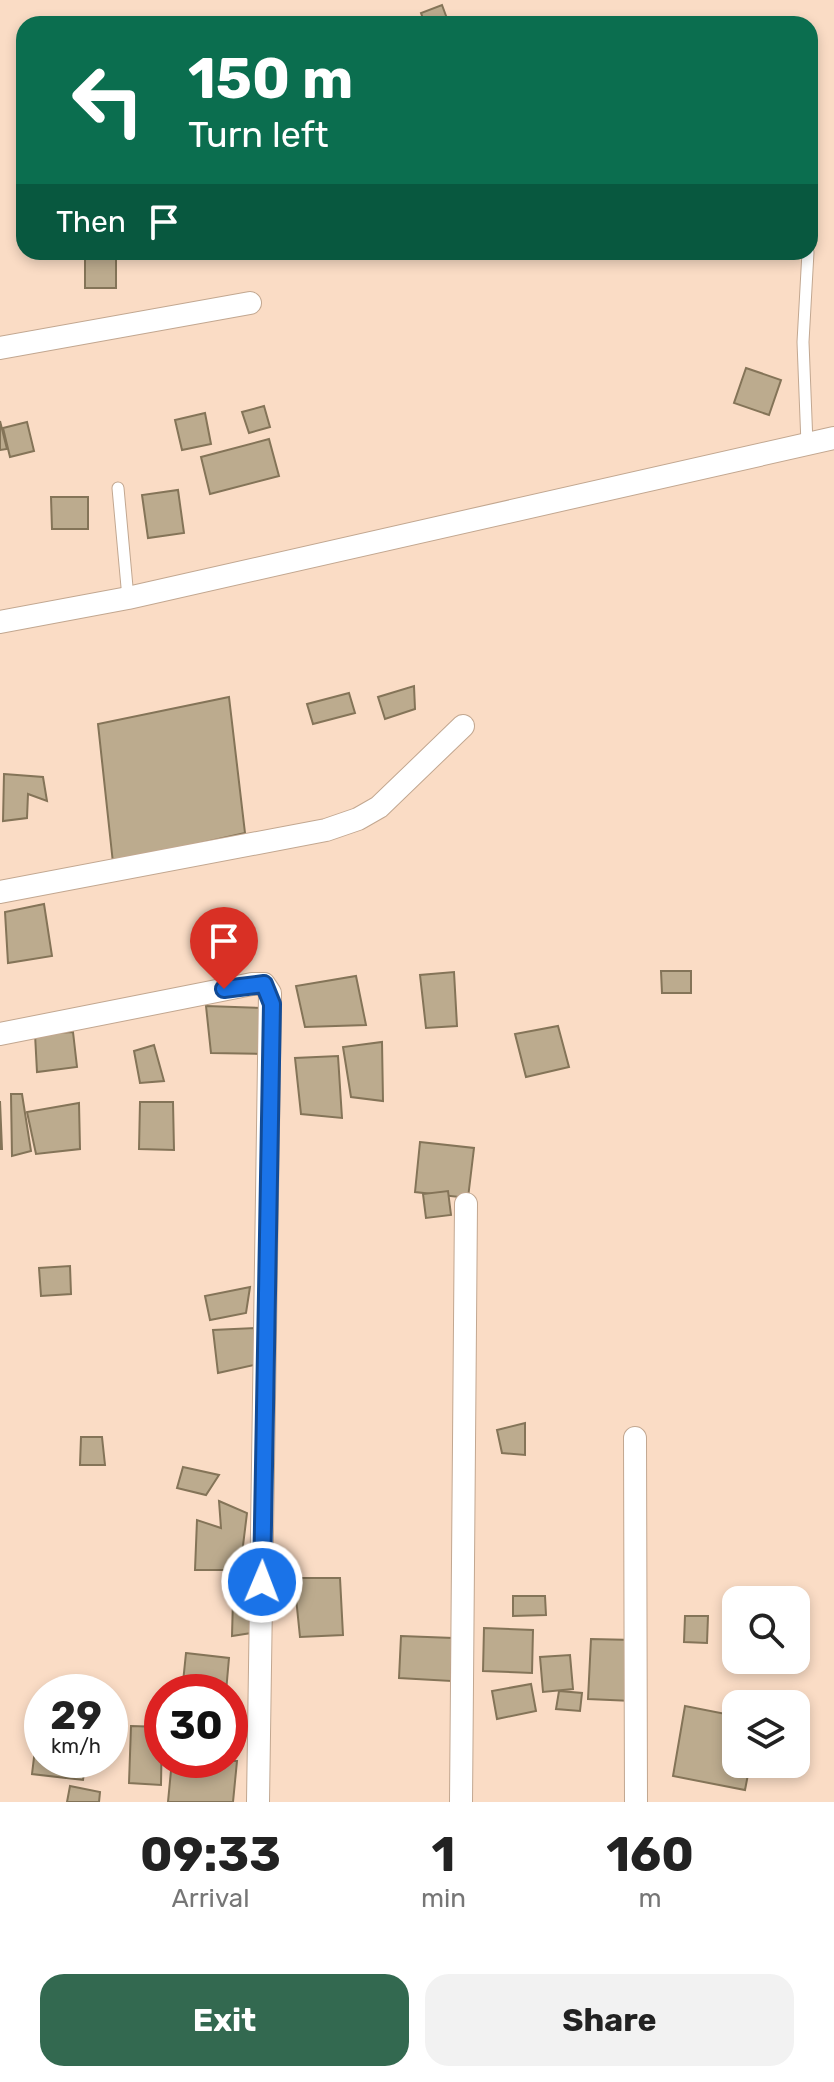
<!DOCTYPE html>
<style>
:root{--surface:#fff;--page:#f2f2f2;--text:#222;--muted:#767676;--accent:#336950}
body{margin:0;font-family:Rubik,sans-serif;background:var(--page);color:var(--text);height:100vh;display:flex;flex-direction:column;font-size:30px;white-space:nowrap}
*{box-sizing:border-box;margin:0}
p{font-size:26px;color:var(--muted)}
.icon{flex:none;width:44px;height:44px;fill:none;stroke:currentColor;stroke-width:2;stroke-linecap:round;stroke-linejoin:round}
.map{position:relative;height:1802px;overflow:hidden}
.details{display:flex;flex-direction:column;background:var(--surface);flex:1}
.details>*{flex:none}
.guide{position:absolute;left:16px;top:16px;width:802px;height:244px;border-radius:24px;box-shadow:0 4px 12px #0003;background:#0b6e4f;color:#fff;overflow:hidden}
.buttons{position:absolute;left:722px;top:1586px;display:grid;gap:16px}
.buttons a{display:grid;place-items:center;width:88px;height:88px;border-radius:16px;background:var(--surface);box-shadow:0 4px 12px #0003;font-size:40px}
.speed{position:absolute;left:24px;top:1674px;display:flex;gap:16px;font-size:40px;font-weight:700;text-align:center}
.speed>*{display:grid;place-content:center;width:104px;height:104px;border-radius:50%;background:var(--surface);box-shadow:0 4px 12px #0003;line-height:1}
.speed small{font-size:20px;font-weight:400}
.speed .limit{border:12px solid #d22;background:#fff;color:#111}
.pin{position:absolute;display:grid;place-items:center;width:68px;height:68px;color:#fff;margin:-82px -34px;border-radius:50% 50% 50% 0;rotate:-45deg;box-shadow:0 0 8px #0007}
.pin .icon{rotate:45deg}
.me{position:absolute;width:88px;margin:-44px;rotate:1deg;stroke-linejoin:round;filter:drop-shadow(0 0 6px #0008)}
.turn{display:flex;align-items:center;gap:28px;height:168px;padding:0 40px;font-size:36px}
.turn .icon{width:104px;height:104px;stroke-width:2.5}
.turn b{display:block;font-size:56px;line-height:68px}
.then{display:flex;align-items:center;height:76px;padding:0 40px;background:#0003;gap:16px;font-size:30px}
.eta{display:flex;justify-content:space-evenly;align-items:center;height:136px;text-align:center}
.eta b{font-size:48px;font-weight:700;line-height:56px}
.button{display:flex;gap:16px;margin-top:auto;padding:16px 40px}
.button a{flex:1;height:92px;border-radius:24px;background:var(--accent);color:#fff;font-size:32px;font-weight:700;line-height:92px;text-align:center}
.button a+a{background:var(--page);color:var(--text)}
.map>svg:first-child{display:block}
</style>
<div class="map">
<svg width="834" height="1802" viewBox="0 0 834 1802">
<rect width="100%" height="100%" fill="#fadcc5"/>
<g fill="#bcab8e" stroke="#847458" stroke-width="2">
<path d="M442 5 449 24H425L421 13Z"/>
<path d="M85 255 116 256V288H85Z"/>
<path d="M746 368 781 380 769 415 734 403Z"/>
<path d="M264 406 270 427 249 433 242 412Z"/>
<path d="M205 413 211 444 182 450 175 420Z"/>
<path d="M0 421 7 449 0 450Z"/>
<path d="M27 422 34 451 10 457 3 428Z"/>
<path d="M269 439 279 476 210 494 201 457Z"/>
<path d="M178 490 184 533 148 538 142 495Z"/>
<path d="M51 497H88V529H52Z"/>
<path d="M414 686 415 709 385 719 378 697Z"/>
<path d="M349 693 355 713 313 724 307 704Z"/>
<path d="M229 697 245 833 113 863 98 724Z"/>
<path d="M4 774 43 777 47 801 28 794 27 818 3 821Z"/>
<path d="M44 904 52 956 8 963 5 912Z"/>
<path d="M661 971H691V993H662Z"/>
<path d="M454 972 457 1026 426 1028 420 975Z"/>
<path d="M356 976 366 1025 305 1027 296 986Z"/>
<path d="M206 1006 262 1008 263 1054 211 1053Z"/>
<path d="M558 1026 569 1067 526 1077 515 1034Z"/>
<path d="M73 1032 77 1067 37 1072 35 1034Z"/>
<path d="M382 1042 383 1101 351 1097 343 1047Z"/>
<path d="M154 1045 164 1081 140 1083 134 1051Z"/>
<path d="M338 1056 342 1118 301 1114 295 1058Z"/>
<path d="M11 1094H22L31 1151 12 1156Z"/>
<path d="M0 1101 2 1149H0Z"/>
<path d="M140 1102H173L174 1150 139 1149Z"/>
<path d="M79 1103 80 1149 36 1154 27 1112Z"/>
<path d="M420 1142 474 1148 468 1198 415 1192Z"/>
<path d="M448 1191 451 1215 426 1218 423 1194Z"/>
<path d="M70 1266 71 1294 41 1296 39 1268Z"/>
<path d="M250 1287 246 1313 210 1320 205 1296Z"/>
<path d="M255 1328 254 1365 218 1373 213 1330Z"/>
<path d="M525 1423V1455L502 1453 497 1430Z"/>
<path d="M81 1437H102L105 1465H80Z"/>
<path d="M183 1467 219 1475 206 1495 177 1488Z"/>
<path d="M219 1501 247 1513 240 1570H195L197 1520 221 1528Z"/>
<path d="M294 1578H340L343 1635 300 1637Z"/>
<path d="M513 1596H545L546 1615 513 1616Z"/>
<path d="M233 1599 257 1604 258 1632 232 1636Z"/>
<path d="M685 1616H708L707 1643 684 1642Z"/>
<path d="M484 1628 533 1630 532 1673 483 1671Z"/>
<path d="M401 1636 453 1638 451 1681 399 1678Z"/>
<path d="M591 1639 634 1640 632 1701 588 1699Z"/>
<path d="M186 1653 229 1658 226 1692H182Z"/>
<path d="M570 1655 573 1689 543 1692 540 1657Z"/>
<path d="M531 1684 536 1711 497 1719 492 1691Z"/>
<path d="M559 1691 582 1693 580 1711 556 1709Z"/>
<path d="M685 1706 736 1716V1764H750L745 1790 673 1776Z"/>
<path d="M131 1726 162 1727 161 1785 129 1783Z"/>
<path d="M36 1741 42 1742V1760H86L83 1780 32 1774Z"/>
<path d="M172 1760 237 1761 233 1802H168Z"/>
<path d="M70 1786 100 1792 99 1802H67Z"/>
</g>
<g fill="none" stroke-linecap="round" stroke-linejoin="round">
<defs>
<g id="lane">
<path d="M807 444 803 342 808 252"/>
<path d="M118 488 128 598"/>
</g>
<g id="street">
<path d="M0 348 250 303"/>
<path d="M0 622 128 598 834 438"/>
<path d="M0 892 326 830 358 819 379 807 463 726"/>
<path d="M0 1034 252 984H264L270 993 258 1802"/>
<path d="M635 1438 636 1802"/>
<path d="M461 1802 466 1204"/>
</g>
</defs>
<use href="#lane" stroke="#c2a790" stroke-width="13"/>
<use href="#street" stroke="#c2a790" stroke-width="24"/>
<use href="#lane" stroke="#fff" stroke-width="11"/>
<use href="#street" stroke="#fff" stroke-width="22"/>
</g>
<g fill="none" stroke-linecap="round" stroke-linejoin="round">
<defs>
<path id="route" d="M224 989 264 984 272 1004 262 1582"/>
</defs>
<use href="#route" stroke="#114b97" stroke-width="20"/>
<use href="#route" stroke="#1a73e8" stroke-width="14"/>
</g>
</svg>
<div class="buttons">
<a><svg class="icon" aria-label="search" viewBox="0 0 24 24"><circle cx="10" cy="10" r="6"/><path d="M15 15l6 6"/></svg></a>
<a><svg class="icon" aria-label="layers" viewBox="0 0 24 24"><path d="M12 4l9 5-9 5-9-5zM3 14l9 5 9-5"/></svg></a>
</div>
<div class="speed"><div>29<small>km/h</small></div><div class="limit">30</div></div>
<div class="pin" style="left:224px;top:989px;background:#d93025"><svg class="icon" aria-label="arrive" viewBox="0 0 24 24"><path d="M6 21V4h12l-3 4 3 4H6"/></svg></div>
<svg class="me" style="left:262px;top:1582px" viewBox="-20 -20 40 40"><circle r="17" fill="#1a73e8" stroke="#fff" stroke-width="3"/><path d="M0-11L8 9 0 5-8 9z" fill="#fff"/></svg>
<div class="guide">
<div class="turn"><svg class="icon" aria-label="left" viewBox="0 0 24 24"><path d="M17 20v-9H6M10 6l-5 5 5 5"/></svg><div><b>150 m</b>Turn left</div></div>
<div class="then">Then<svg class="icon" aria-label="arrive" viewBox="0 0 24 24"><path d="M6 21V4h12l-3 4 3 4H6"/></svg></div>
</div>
</div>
<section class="details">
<div class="eta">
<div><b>09:33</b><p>Arrival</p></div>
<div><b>1</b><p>min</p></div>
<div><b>160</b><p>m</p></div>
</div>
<div class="button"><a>Exit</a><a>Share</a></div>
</section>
